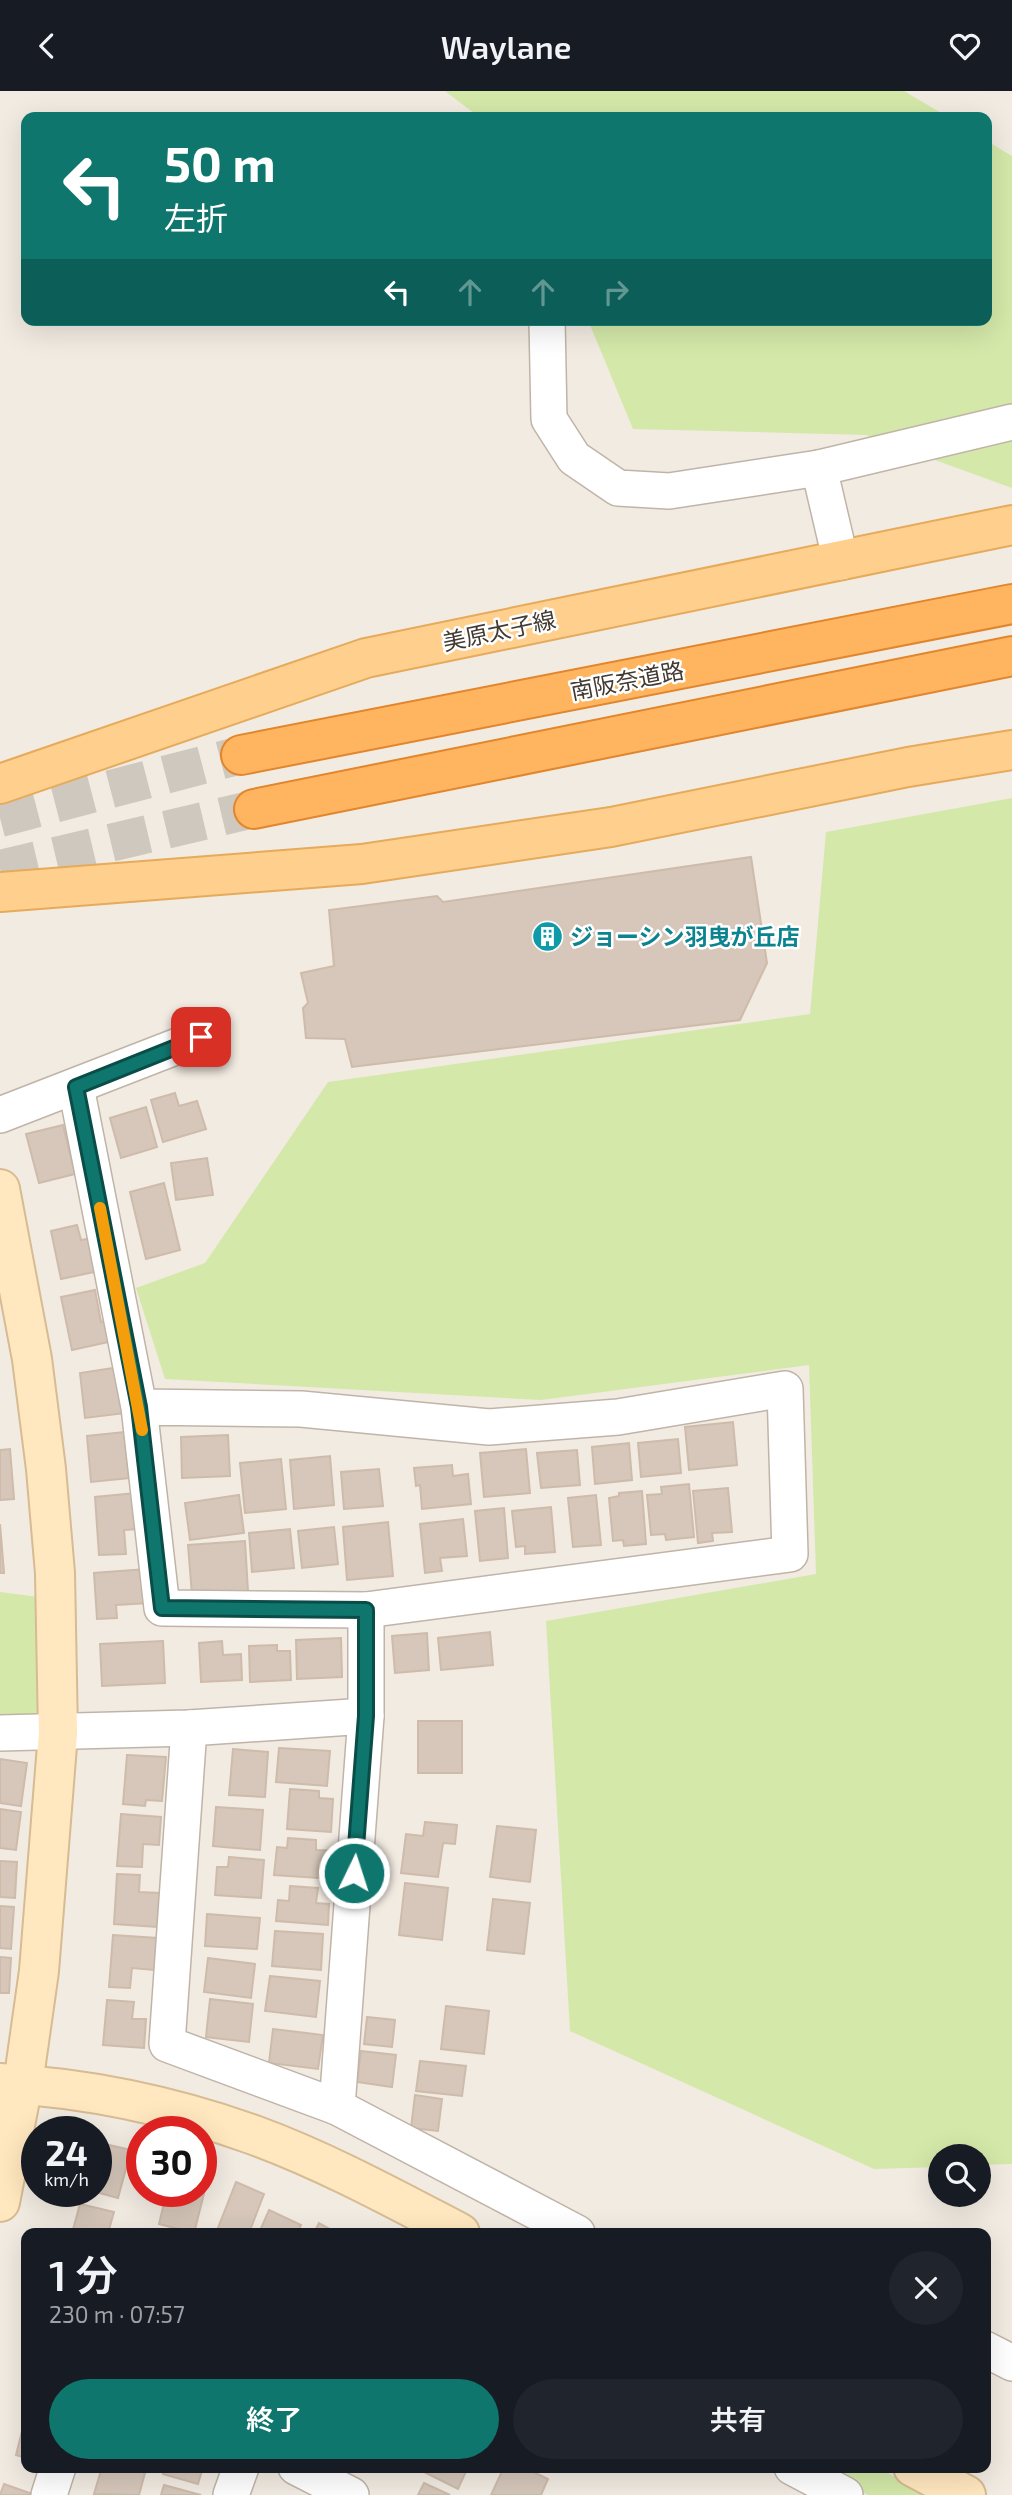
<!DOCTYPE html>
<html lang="ja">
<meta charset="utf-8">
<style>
:root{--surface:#171b24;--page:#20242c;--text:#f1f3f6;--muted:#9ea1a6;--accent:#0f766e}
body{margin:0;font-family:"Exo 2","Noto Sans JP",sans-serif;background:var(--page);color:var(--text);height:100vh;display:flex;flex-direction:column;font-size:26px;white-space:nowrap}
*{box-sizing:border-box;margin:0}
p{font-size:23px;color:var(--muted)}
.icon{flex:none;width:38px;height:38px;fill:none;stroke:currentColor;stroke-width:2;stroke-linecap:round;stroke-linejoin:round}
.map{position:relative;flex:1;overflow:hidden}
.sheet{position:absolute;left:21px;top:2137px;width:970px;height:245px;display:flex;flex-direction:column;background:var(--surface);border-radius:14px;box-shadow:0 7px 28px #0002}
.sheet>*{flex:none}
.banner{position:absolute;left:21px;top:21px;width:971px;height:214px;border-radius:14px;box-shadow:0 7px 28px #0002;background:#0f766e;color:#fff;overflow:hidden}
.buttons{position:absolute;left:928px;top:2053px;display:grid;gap:14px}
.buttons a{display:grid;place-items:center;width:63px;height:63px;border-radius:50%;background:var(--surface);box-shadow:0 7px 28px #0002;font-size:35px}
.speed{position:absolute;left:21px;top:2025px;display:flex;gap:14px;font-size:35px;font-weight:700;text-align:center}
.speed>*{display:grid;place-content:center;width:91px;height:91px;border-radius:50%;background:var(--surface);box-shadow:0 7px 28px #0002;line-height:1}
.speed small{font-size:18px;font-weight:400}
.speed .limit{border:10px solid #d22;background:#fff;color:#111}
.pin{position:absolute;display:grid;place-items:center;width:60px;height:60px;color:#fff;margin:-30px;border-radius:14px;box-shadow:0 4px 10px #0006}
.me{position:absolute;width:77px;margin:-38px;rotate:4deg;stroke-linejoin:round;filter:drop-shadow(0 0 5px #0008)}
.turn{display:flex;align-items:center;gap:24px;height:147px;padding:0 28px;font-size:32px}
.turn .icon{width:91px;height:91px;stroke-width:2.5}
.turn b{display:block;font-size:49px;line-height:60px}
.lanes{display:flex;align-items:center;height:66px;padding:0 28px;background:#0003;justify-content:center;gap:35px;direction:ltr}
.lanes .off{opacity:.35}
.round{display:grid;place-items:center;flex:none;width:74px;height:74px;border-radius:37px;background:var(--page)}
.head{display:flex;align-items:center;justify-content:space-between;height:119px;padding:0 28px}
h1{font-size:42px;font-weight:600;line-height:52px}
.primary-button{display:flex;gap:14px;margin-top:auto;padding:14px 28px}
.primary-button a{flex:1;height:80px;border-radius:42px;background:var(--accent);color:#fff;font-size:28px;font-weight:600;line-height:80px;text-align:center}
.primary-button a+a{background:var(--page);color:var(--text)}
header{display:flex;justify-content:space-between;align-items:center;height:91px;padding:0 28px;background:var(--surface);font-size:32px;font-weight:600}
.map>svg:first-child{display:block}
</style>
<header><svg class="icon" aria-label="back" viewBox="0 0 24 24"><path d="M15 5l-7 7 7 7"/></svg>Waylane<svg class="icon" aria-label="heart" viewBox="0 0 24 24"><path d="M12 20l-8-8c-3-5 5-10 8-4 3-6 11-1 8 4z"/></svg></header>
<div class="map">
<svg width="1012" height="2404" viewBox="0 0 1012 2404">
<rect width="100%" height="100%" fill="#f2ebe2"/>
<g fill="#d4e8a9">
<path d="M445 0H904L948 26H479Z"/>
<path d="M987 50 1012 65V397L866 344 633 338 588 229H987Z"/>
<path d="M1012 707V2073L978 2074V2065H940V2076L874 2078 570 1940 546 1530 816 1483 809 1274 541 1309 165 1288 136 1197 205 1172 328 991 810 923 826 741Z"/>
<path d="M0 1501 39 1506 42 1628H0Z"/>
<path d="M815 2377H878L931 2404H868Z"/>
</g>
<g fill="#d6c7ba" stroke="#cebbaa" stroke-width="2">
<path d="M751 766 767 872 740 929 352 976 345 948 306 947 303 917 308 912 301 882 334 875 329 819 437 805 443 811Z"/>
<path d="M175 1002 179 1015 197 1010 206 1038 163 1051 151 1009Z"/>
<path d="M146 1016 157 1056 121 1067 110 1027Z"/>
<path d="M63 1034 75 1083 39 1092 26 1043Z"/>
<path d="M207 1067 213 1104 176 1109 171 1072Z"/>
<path d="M164 1092 180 1159 146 1168 130 1101Z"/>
<path d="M77 1134 81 1149 93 1147 99 1180 61 1188 51 1140Z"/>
<path d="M95 1199 101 1231 109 1229 113 1250 72 1259 61 1206Z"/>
<path d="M120 1276 126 1322 85 1327 80 1282Z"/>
<path d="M733 1331 737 1374 689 1379 685 1336Z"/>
<path d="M124 1341 129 1387 91 1391 87 1345Z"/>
<path d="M228 1344 230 1385 182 1387 181 1346Z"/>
<path d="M678 1348 681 1382 641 1386 638 1352Z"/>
<path d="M629 1352 632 1389 595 1393 592 1356Z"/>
<path d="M10 1358 14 1408 0 1409V1359Z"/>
<path d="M526 1358 530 1402 484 1406 480 1362Z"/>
<path d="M577 1359 580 1394 541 1397 537 1362Z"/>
<path d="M330 1365 334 1414 294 1418 290 1369Z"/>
<path d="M281 1368 286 1418 245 1422 240 1372Z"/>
<path d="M452 1374 453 1385 468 1383 471 1413 422 1418 420 1394 416 1395 414 1377Z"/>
<path d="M379 1378 383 1415 344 1418 341 1381Z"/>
<path d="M689 1393 694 1446 666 1449 665 1443 651 1444 647 1404 662 1403 661 1396Z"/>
<path d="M728 1397 732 1441 712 1442 713 1450 698 1452 693 1400Z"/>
<path d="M642 1400 646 1453 624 1455 623 1449 613 1450 609 1407 619 1405V1402Z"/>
<path d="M135 1402 138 1438 124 1439 126 1463 99 1464 95 1406Z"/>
<path d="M239 1404 244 1442 190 1449 185 1412Z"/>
<path d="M596 1404 601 1454 573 1456 568 1407Z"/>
<path d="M551 1416 555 1461 525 1463V1455L516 1456 512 1420Z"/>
<path d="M504 1417 508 1467 480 1470 475 1420Z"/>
<path d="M463 1428 467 1465 440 1467 442 1480 425 1482 420 1433Z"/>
<path d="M388 1431 393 1485 347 1489 343 1436Z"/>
<path d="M0 1433 4 1482H0Z"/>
<path d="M334 1436 338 1473 302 1477 298 1440Z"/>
<path d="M290 1438 294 1477 252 1481 249 1442Z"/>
<path d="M245 1450 248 1500 192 1504 188 1454Z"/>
<path d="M146 1478 149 1512 116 1514 117 1527 97 1528 94 1482Z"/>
<path d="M490 1541 493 1574 441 1579 438 1547Z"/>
<path d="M427 1542 429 1579 395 1582 392 1545Z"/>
<path d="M341 1547 342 1586 297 1588 296 1549Z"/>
<path d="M163 1550 165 1592 102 1595 100 1553Z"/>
<path d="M222 1550 223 1564 241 1563 242 1589 201 1591 199 1552Z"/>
<path d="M277 1554V1560H290L291 1589 250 1591 249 1555Z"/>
<rect x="418" y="1630" width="44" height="52"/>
<path d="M279 1657 330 1660 327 1695 276 1691Z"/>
<path d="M233 1658 268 1661 265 1706 229 1704Z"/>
<path d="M127 1664 166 1666 162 1710 146 1709 145 1715 123 1713Z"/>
<path d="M0 1668 27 1672 21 1715 0 1712Z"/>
<path d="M290 1698 319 1700V1707L333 1708 331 1741 287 1738Z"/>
<path d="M216 1716 263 1719 260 1759 213 1755Z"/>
<path d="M0 1718 21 1721 16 1759 0 1757Z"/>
<path d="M121 1723 161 1726 159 1754 143 1753 142 1776 117 1775Z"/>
<path d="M425 1731 457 1734 455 1753 443 1752 438 1786 401 1782 406 1743 423 1745Z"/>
<path d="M497 1735 536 1739 530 1791 490 1786Z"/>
<path d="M288 1747 316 1749V1759L336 1760 334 1788 274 1784 277 1756 287 1757Z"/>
<path d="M229 1766 264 1769 261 1807 215 1804 217 1776H228Z"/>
<path d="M0 1770 17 1771 15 1807 0 1806Z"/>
<path d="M117 1783 140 1784 139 1801 160 1802 157 1836 114 1833Z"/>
<path d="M405 1792 448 1797 442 1849 399 1844Z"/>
<path d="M290 1795 318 1797 316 1812 329 1813 328 1834 276 1830 278 1809 289 1810Z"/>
<path d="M493 1808 530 1812 524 1863 487 1859Z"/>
<path d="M0 1815 14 1816 11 1858 0 1857Z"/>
<path d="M207 1823 260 1827 257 1858 205 1855Z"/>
<path d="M275 1840 323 1843 321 1879 272 1875Z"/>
<path d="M113 1844 157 1847 154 1879 132 1877 130 1897 109 1896Z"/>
<path d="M0 1866 11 1867 9 1902H0Z"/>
<path d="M208 1867 255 1873 251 1907 204 1901Z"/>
<path d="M270 1885 320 1890 316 1926 265 1920Z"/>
<path d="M210 1908 253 1913 249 1951 206 1946Z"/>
<path d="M107 1909 134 1911 132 1928H146L144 1957 103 1954Z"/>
<path d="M446 1915 489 1920 484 1963 441 1958Z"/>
<path d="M367 1926 395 1929 392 1956 364 1953Z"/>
<path d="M273 1938 323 1944 318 1978 269 1972Z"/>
<path d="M361 1960 396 1964 392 1996 357 1991Z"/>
<path d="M420 1970 466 1975 462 2005 416 2000Z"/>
<path d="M415 2004 442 2008 438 2040 411 2037Z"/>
<path d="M96 2051 131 2059 118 2107 92 2100H96Z"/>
<path d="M201 2081 209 2083 194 2142 159 2133 167 2100H201Z"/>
<path d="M236 2091 264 2103 249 2142H216Z"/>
<path d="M80 2113 114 2121 108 2142H72Z"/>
<path d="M269 2119 301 2134 297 2142H259Z"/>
<path d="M319 2132 337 2142H314Z"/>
<path d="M26 2324V2367L16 2364Z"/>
<path d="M102 2376H125L145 2382 139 2404 94 2403Z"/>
<path d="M165 2376H203L198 2393 163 2383Z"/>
<path d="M426 2376H468L458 2398 424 2381Z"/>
<path d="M504 2376H523L548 2388 541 2404H491Z"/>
<path d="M424 2392 450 2404H418Z"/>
<path d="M4 2393 35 2404H0Z"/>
<path d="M164 2394 201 2404H161Z"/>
</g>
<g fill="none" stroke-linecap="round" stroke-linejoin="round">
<g stroke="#cfc8bf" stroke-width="38" stroke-dasharray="38 19" stroke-linecap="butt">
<path d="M0 727 241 664"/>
<path d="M0 778 254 718"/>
</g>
<defs>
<g id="street">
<path d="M547 229 549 328 574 367 618 397 669 400 819 377 1012 331"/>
<path d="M819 377 841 471"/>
<path d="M76 996 139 1316 162 1517 366 1519 790 1463 785 1298 618 1326 489 1336 301 1318 139 1316"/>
<path d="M0 1024 201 946"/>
<path d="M189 1637 167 1953 337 2016 577 2142"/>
<path d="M0 1642 189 1637 366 1625"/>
<path d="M337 2016 366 1625V1519"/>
<path d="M985 2258 1012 2272"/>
<path d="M296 2376 351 2404"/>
<path d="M792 2376 845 2404"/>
<path d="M49 2404 58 2376"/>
<path d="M231 2404 241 2376"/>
</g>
<g id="secondary">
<path d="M0 1098 32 1268 46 1378 55 1482 58 1642 39 1880 23 1993 0 2111"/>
<path d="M0 1992C86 1997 173 2015 254 2044 325 2070 393 2107 460 2142"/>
<path d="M913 2376 966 2404"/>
</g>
<g id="primary">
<path d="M0 693 366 567 1012 434"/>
<path d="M0 801 362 773 611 736 908 676 1012 659"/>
</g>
<g id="highway">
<path d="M241 664 1012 513"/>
<path d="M254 718 1012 565"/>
</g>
</defs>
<use href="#street" stroke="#c0b4a8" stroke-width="38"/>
<use href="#secondary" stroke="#d7bb92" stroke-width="42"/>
<use href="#primary" stroke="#e6aa5b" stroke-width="42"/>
<use href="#highway" stroke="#e1862c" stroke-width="42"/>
<use href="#street" stroke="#fff" stroke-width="35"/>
<use href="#secondary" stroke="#ffe7bf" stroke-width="38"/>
<use href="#primary" stroke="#ffcf8e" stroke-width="38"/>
<use href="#highway" stroke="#ffb460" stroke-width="38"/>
</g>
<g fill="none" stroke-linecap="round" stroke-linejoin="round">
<defs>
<path id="route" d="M201 946 76 996 139 1316 162 1517 366 1519V1625L354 1782"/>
</defs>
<use href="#route" stroke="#0a4d48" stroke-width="18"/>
<use href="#route" stroke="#0f766e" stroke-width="12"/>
<path stroke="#f59e0b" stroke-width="12" d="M100 1117 142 1339"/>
</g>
<defs>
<symbol id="building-disc" viewBox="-11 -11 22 22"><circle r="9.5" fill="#0f9aa8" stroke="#fff"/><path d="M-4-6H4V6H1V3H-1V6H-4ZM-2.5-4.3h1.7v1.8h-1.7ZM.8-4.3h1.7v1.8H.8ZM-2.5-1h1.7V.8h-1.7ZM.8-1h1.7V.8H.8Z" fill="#fff"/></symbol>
</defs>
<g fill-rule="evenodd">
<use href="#building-disc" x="530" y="828" width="35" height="35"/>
</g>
<g text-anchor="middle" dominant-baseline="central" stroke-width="5" stroke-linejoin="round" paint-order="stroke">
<g font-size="23" fill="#433a32" stroke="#fff">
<text transform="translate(499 539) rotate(-12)">美原太子線</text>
<text transform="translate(627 589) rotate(-11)">南阪奈道路</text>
</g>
<g font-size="23" font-weight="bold" fill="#0d838f" stroke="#fff" text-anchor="start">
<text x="570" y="845">ジョーシン羽曳が丘店</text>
</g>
</g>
</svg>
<div class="buttons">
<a><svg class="icon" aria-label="search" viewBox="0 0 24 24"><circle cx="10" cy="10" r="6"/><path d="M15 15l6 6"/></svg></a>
</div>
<div class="speed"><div>24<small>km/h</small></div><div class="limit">30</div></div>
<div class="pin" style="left:201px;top:946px;background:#d93025"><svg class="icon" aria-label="arrive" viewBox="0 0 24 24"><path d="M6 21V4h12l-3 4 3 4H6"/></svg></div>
<svg class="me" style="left:354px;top:1782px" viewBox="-20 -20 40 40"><circle r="17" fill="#0f766e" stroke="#fff" stroke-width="3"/><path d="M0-11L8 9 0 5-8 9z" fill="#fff"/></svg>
<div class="banner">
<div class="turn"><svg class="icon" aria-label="left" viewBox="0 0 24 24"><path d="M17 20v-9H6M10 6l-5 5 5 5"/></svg><div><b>50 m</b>左折</div></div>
<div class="lanes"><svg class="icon" aria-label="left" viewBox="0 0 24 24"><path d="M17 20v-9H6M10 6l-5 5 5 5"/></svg><svg class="icon off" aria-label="ahead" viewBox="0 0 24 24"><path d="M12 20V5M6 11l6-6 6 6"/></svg><svg class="icon off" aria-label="ahead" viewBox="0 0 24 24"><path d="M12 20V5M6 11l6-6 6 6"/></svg><svg class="icon off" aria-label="right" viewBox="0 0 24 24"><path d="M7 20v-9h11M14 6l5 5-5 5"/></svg></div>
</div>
<section class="sheet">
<div class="head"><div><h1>1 分</h1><p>230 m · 07:57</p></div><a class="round"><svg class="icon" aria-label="close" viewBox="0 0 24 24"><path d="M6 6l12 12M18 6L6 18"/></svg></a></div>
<div class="primary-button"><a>終了</a><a>共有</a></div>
</section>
</div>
